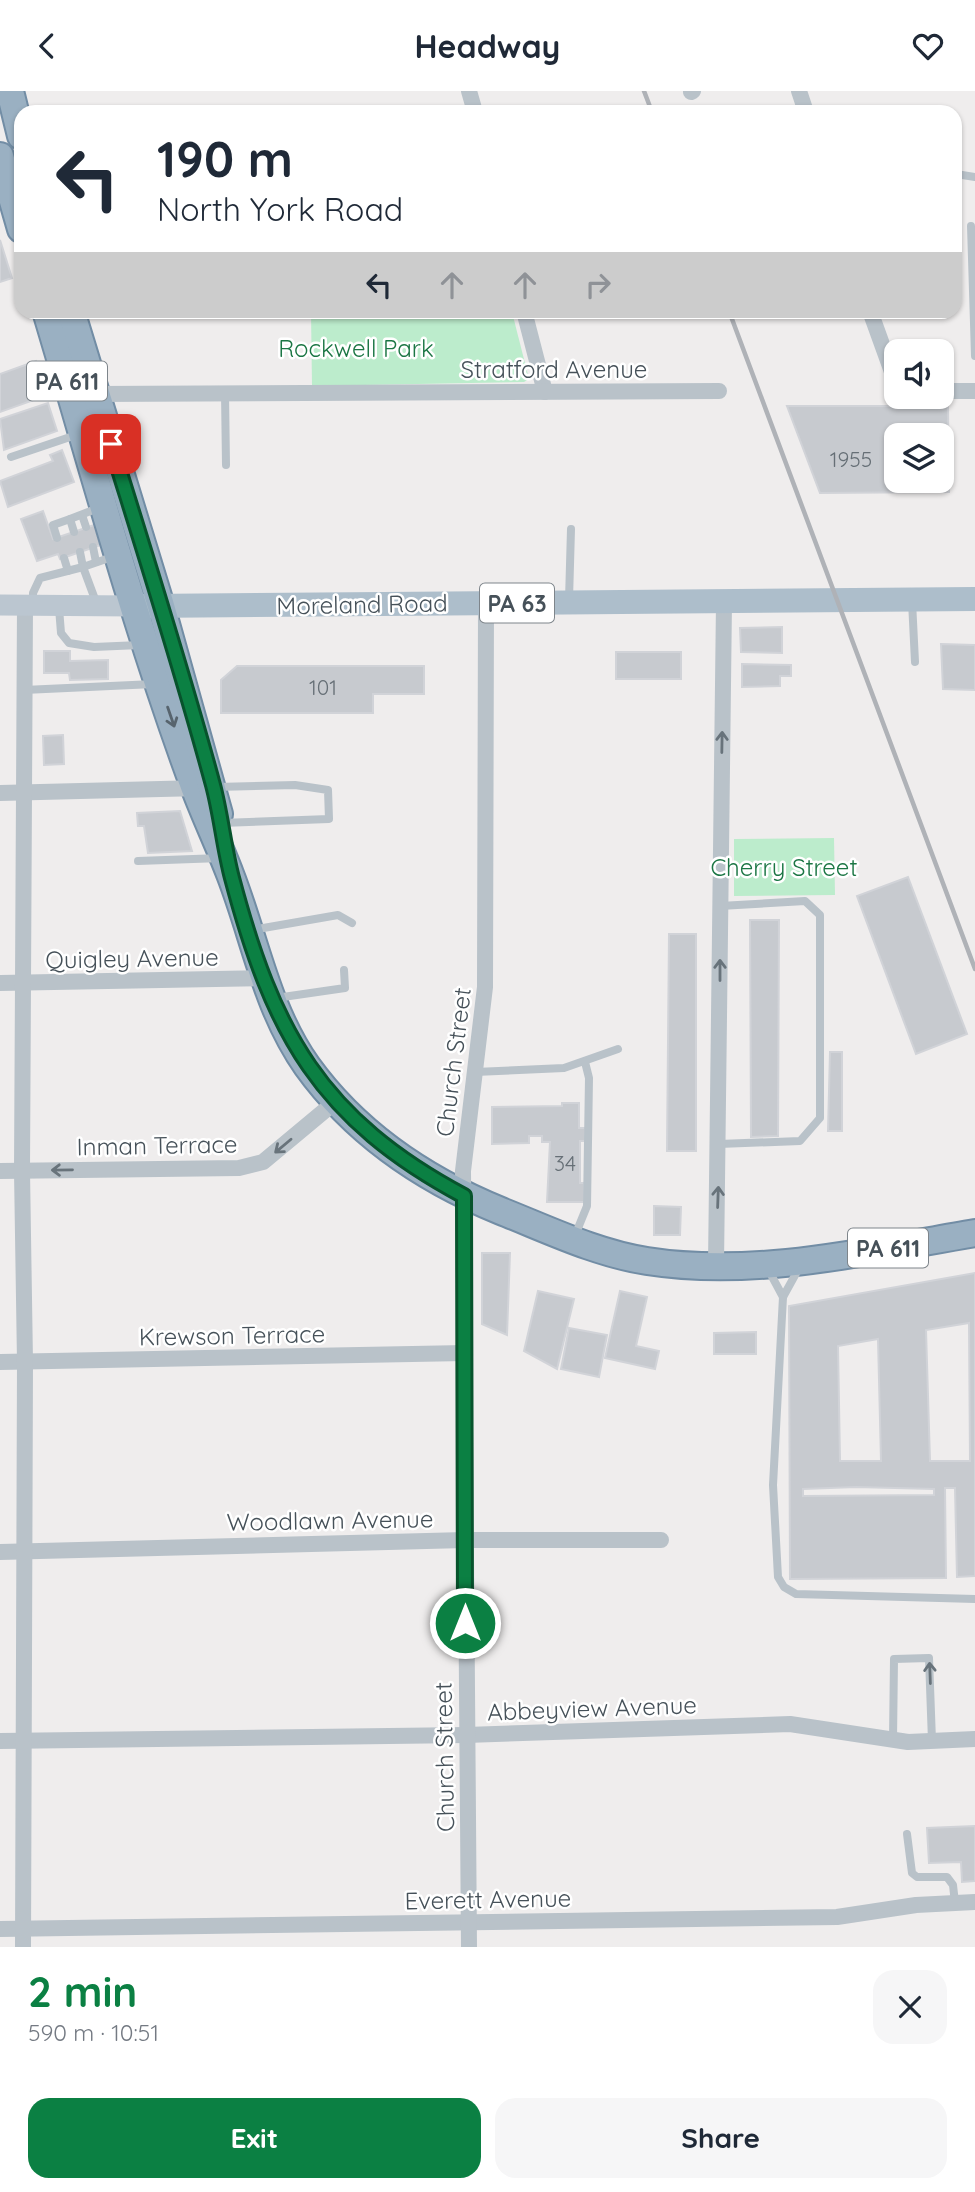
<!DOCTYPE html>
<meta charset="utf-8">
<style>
:root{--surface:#fff;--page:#f6f6f7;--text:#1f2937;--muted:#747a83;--accent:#0b8043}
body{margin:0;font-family:Quicksand,sans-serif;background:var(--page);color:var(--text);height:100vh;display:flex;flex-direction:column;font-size:26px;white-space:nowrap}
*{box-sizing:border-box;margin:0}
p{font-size:23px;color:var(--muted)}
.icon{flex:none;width:38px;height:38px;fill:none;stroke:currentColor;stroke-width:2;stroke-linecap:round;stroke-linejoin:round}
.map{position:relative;height:1856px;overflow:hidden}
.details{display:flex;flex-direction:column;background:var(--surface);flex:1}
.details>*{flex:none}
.top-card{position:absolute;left:14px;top:14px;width:948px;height:214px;border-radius:21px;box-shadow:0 2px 5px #0004;background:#fff;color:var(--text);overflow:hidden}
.controls{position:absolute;left:884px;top:248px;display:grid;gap:14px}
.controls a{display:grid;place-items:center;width:70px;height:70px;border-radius:14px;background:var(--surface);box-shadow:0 2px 5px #0004;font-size:35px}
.pin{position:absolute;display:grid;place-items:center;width:60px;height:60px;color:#fff;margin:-30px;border-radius:14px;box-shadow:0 4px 10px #0006}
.me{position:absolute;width:77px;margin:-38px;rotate:0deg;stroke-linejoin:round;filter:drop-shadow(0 0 5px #0008)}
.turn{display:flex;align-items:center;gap:24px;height:147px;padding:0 28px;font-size:32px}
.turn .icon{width:91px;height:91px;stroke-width:2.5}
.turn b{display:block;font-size:49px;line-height:60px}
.lanes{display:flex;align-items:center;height:66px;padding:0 28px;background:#0003;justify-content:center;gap:35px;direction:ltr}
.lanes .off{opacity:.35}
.round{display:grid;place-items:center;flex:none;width:74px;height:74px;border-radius:21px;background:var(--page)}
.head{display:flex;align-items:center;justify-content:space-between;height:119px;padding:0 28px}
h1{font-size:42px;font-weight:700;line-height:52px;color:var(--accent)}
.primary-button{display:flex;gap:14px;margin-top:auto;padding:14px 28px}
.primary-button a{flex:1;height:80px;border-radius:21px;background:var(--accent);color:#fff;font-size:28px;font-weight:700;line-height:80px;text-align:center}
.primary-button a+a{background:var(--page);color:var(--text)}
header{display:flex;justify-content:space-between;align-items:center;height:91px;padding:0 28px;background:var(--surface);font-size:32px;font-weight:700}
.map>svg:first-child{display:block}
</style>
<header><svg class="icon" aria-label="back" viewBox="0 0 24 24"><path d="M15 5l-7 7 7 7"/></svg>Headway<svg class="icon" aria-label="heart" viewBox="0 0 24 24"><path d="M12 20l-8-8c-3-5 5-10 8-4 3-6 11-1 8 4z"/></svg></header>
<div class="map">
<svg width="975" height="1856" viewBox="0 0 975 1856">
<rect width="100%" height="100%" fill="#efeded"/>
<g fill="#bceccc">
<path d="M311 221H512L529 288 524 291 312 295Z"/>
<path d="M834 747 835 804 734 805V748Z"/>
</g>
<g fill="#c7cacf" stroke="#d1d3d8" stroke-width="2" fill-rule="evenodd">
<path d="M0 149 12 187 0 191Z"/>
<path d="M36 270 48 304 0 321V283Z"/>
<path d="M48 312 57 340 4 359 0 328Z"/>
<path d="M787 315H948L949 401 820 402ZM896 345H942V390H896Z"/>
<path d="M62 359 74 391 8 416 0 390 53 370 50 364Z"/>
<path d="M43 420 53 448 94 434 101 454 60 468 58 463 37 470 21 428Z"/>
<path d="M782 536V562L741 561 740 537Z"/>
<path d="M941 553 975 554V599L943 598Z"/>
<path d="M44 560H70V570L108 569V588L70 589 69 582H44Z"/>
<rect x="616" y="561" width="65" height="27"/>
<path d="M742 573 791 574V585H780V595L742 596Z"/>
<path d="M237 575H424V603H373V622H221V589Z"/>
<path d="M63 644 64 673 44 674 43 645Z"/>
<path d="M180 720 192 760 148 762 144 735H138L137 722Z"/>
<path d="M908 786 967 943 916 963 857 805Z"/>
<path d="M750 829H779L778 1045 751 1046Z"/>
<path d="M669 843H696V1060H667Z"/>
<path d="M830 961H842V1040H828Z"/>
<path d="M562 1012H579V1037H585V1050H580V1092H584V1111H547L550 1051H542V1045H529V1052L492 1053V1016L562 1015Z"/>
<path d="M654 1115 681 1116 680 1144H654Z"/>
<path d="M482 1162H510L507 1244 482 1233Z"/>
<path d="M975 1182V1485L957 1486 955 1397H945L946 1487 790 1488 789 1215ZM969 1232 970 1370H930L926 1239ZM878 1248 881 1370H840L838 1255ZM856 1396 934 1398V1404L803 1405V1398Z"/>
<path d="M538 1200 574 1208 557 1278 524 1260Z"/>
<path d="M620 1200 647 1206 636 1255 659 1260 655 1278 605 1267Z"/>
<path d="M569 1237 607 1244 599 1286 561 1278Z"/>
<path d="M756 1241V1263H714V1242Z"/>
<path d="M975 1735V1790L962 1791 961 1771 929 1772 927 1737Z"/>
</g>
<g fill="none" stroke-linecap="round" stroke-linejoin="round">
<defs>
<g id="trunk">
<path d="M10 0 21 45"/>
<path d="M0 65 21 138"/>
<path d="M46 220C94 380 137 542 195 698 206 727 219 754 230 783 255 847 266 917 307 975 356 1043 425 1089 501 1120 549 1139 596 1162 647 1170 755 1187 869 1160 975 1142"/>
<path d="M71 220 161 515 219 723"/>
</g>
</defs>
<use href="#trunk" stroke="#728da5" stroke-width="30"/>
<g stroke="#b9c2c9" stroke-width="8">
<path d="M956 83 975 86"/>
<path d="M971 135 975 265"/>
<path d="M225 302 226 374"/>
<path d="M11 366 79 343"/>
<path d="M82 424 86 436"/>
<path d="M74 441 70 428 101 416"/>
<path d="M57 447 53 434 70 428"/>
<path d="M93 456 96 471"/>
<path d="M64 467 68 480"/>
<path d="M569 509 571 438"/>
<path d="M912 510 915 571"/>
<path d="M96 511 83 476 115 465"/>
<path d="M33 512V502L40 487 83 476 80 461"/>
<path d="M59 517 61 542 69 552 94 556 140 554"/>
<path d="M24 599 154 593"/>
<path d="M216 696 295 694 328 699 329 728 221 732"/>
<path d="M138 770 221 767"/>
<path d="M252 839 338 824 352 832"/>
<path d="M276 907 345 897 344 879"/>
<path d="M475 981 564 977 618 958"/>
<path d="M719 1053 800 1050 820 1027V824L805 810 720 815"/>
<path d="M574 1147 587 1115 589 987 585 971"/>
<path d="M799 1177 783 1206 773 1394 778 1486 784 1496 796 1503 975 1508"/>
<path d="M768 1178 783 1206"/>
<path d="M893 1649 894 1568 929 1567 932 1650"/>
<path d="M907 1743 912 1782 917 1786H947L953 1794 955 1812"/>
</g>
<g stroke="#b9c2c9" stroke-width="16">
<path d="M469 0 475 21"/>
<path d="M799 0 806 21"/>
<path d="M691 1 693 0"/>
<path d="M524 220 545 301"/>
<path d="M870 220 896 292"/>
<path d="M942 300H975"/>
<path d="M96 303 719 300"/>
<path d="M0 702 201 697"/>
<path d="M0 892 264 887"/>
<path d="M0 1080 239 1077 263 1071 335 1011"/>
<path d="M716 1174 724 511"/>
<path d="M0 1271 465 1262"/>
<path d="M0 1461 465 1449H661"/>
<path d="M0 1650 466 1644 790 1633 908 1651 975 1648"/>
<path d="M0 1838 837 1826 916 1814 975 1811"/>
<path d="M23 1856 25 1271 22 1080 25 514"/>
<path d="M469 1856 463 1080 485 896 486 511"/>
</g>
<path stroke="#bbc6d0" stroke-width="21" d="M0 514 134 515"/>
<path stroke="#adbecb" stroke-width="24" d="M143 515 975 508"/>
<use href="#trunk" stroke="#9ab0c2" stroke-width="26"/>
<g stroke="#afb2b7" stroke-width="4.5">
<path d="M644 0 652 21"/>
<path d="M729 220 975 878"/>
</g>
</g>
<defs><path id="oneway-shaft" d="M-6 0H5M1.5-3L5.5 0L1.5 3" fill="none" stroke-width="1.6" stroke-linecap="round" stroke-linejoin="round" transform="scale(1.75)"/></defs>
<use stroke="#57646e" href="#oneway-shaft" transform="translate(171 626) rotate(71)"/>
<g stroke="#68737b">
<use href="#oneway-shaft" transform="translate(722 651) rotate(-89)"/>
<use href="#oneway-shaft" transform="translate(720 879) rotate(-90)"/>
<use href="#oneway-shaft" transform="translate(283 1055) rotate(140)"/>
<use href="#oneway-shaft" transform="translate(62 1079) rotate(179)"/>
<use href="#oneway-shaft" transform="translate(718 1106) rotate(-88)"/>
<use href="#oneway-shaft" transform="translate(930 1582) rotate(-92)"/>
</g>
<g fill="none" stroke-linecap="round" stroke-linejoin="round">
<defs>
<path id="route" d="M111 353C146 466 182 579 213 694 221 724 224 757 232 787 273 942 320 1028 464 1105L465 1532"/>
</defs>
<use href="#route" stroke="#07532c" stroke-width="18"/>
<use href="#route" stroke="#0b8043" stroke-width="12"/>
</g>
<g text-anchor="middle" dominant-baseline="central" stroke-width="5" stroke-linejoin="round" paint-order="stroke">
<g font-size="21" fill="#666f76">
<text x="851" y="368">1955</text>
<text x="323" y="596">101</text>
<text x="565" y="1072">34</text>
</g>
<g fill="#fff" stroke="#7e858b" stroke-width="2">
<rect x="27" y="270.5" width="80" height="39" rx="5"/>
<rect x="480" y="492.5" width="74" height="39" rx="5"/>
<rect x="848" y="1137.5" width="80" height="39" rx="5"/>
</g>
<g font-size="23" font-weight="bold" fill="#465159">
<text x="67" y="290">PA 611</text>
<text x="517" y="512">PA 63</text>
<text x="888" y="1157">PA 611</text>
</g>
<g font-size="24" fill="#1b7644" stroke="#fff">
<text x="356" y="257">Rockwell Park</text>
<text x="784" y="776">Cherry Street</text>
</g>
<g font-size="24" fill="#465159" stroke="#fff">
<text x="554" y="278">Stratford Avenue</text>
<text transform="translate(362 513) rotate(-1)">Moreland Road</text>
<text transform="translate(132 867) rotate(-1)">Quigley Avenue</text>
<text transform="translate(453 971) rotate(-83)">Church Street</text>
<text transform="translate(157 1054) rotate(-1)">Inman Terrace</text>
<text transform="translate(232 1244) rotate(-1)">Krewson Terrace</text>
<text transform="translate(330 1429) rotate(-1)">Woodlawn Avenue</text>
<text transform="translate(592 1617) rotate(-2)">Abbeyview Avenue</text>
<text transform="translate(444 1666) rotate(-91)">Church Street</text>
<text transform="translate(488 1808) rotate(-1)">Everett Avenue</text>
</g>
</g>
</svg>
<div class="controls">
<a><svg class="icon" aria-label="sound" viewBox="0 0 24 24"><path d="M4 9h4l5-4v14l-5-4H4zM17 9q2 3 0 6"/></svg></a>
<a><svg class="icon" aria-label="layers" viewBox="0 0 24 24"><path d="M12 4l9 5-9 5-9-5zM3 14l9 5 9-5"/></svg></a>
</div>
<div class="pin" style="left:111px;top:353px;background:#d93025"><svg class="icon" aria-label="arrive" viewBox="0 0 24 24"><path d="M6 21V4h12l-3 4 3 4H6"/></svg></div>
<svg class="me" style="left:465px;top:1532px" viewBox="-20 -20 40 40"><circle r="17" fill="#0b8043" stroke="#fff" stroke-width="3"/><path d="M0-11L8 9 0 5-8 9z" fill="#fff"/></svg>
<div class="top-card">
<div class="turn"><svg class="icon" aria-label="left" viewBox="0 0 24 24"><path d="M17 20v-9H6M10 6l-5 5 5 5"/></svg><div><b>190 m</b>North York Road</div></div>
<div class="lanes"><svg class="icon" aria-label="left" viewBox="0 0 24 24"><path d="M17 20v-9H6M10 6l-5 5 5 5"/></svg><svg class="icon off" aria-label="ahead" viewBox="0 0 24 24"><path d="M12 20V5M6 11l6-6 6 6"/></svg><svg class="icon off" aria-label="ahead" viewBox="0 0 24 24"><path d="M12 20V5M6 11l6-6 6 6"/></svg><svg class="icon off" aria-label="right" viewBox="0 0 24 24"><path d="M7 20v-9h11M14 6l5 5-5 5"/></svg></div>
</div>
</div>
<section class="details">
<div class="head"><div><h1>2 min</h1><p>590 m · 10:51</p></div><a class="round"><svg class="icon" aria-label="close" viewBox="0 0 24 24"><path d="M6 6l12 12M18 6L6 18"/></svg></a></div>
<div class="primary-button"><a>Exit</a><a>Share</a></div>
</section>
